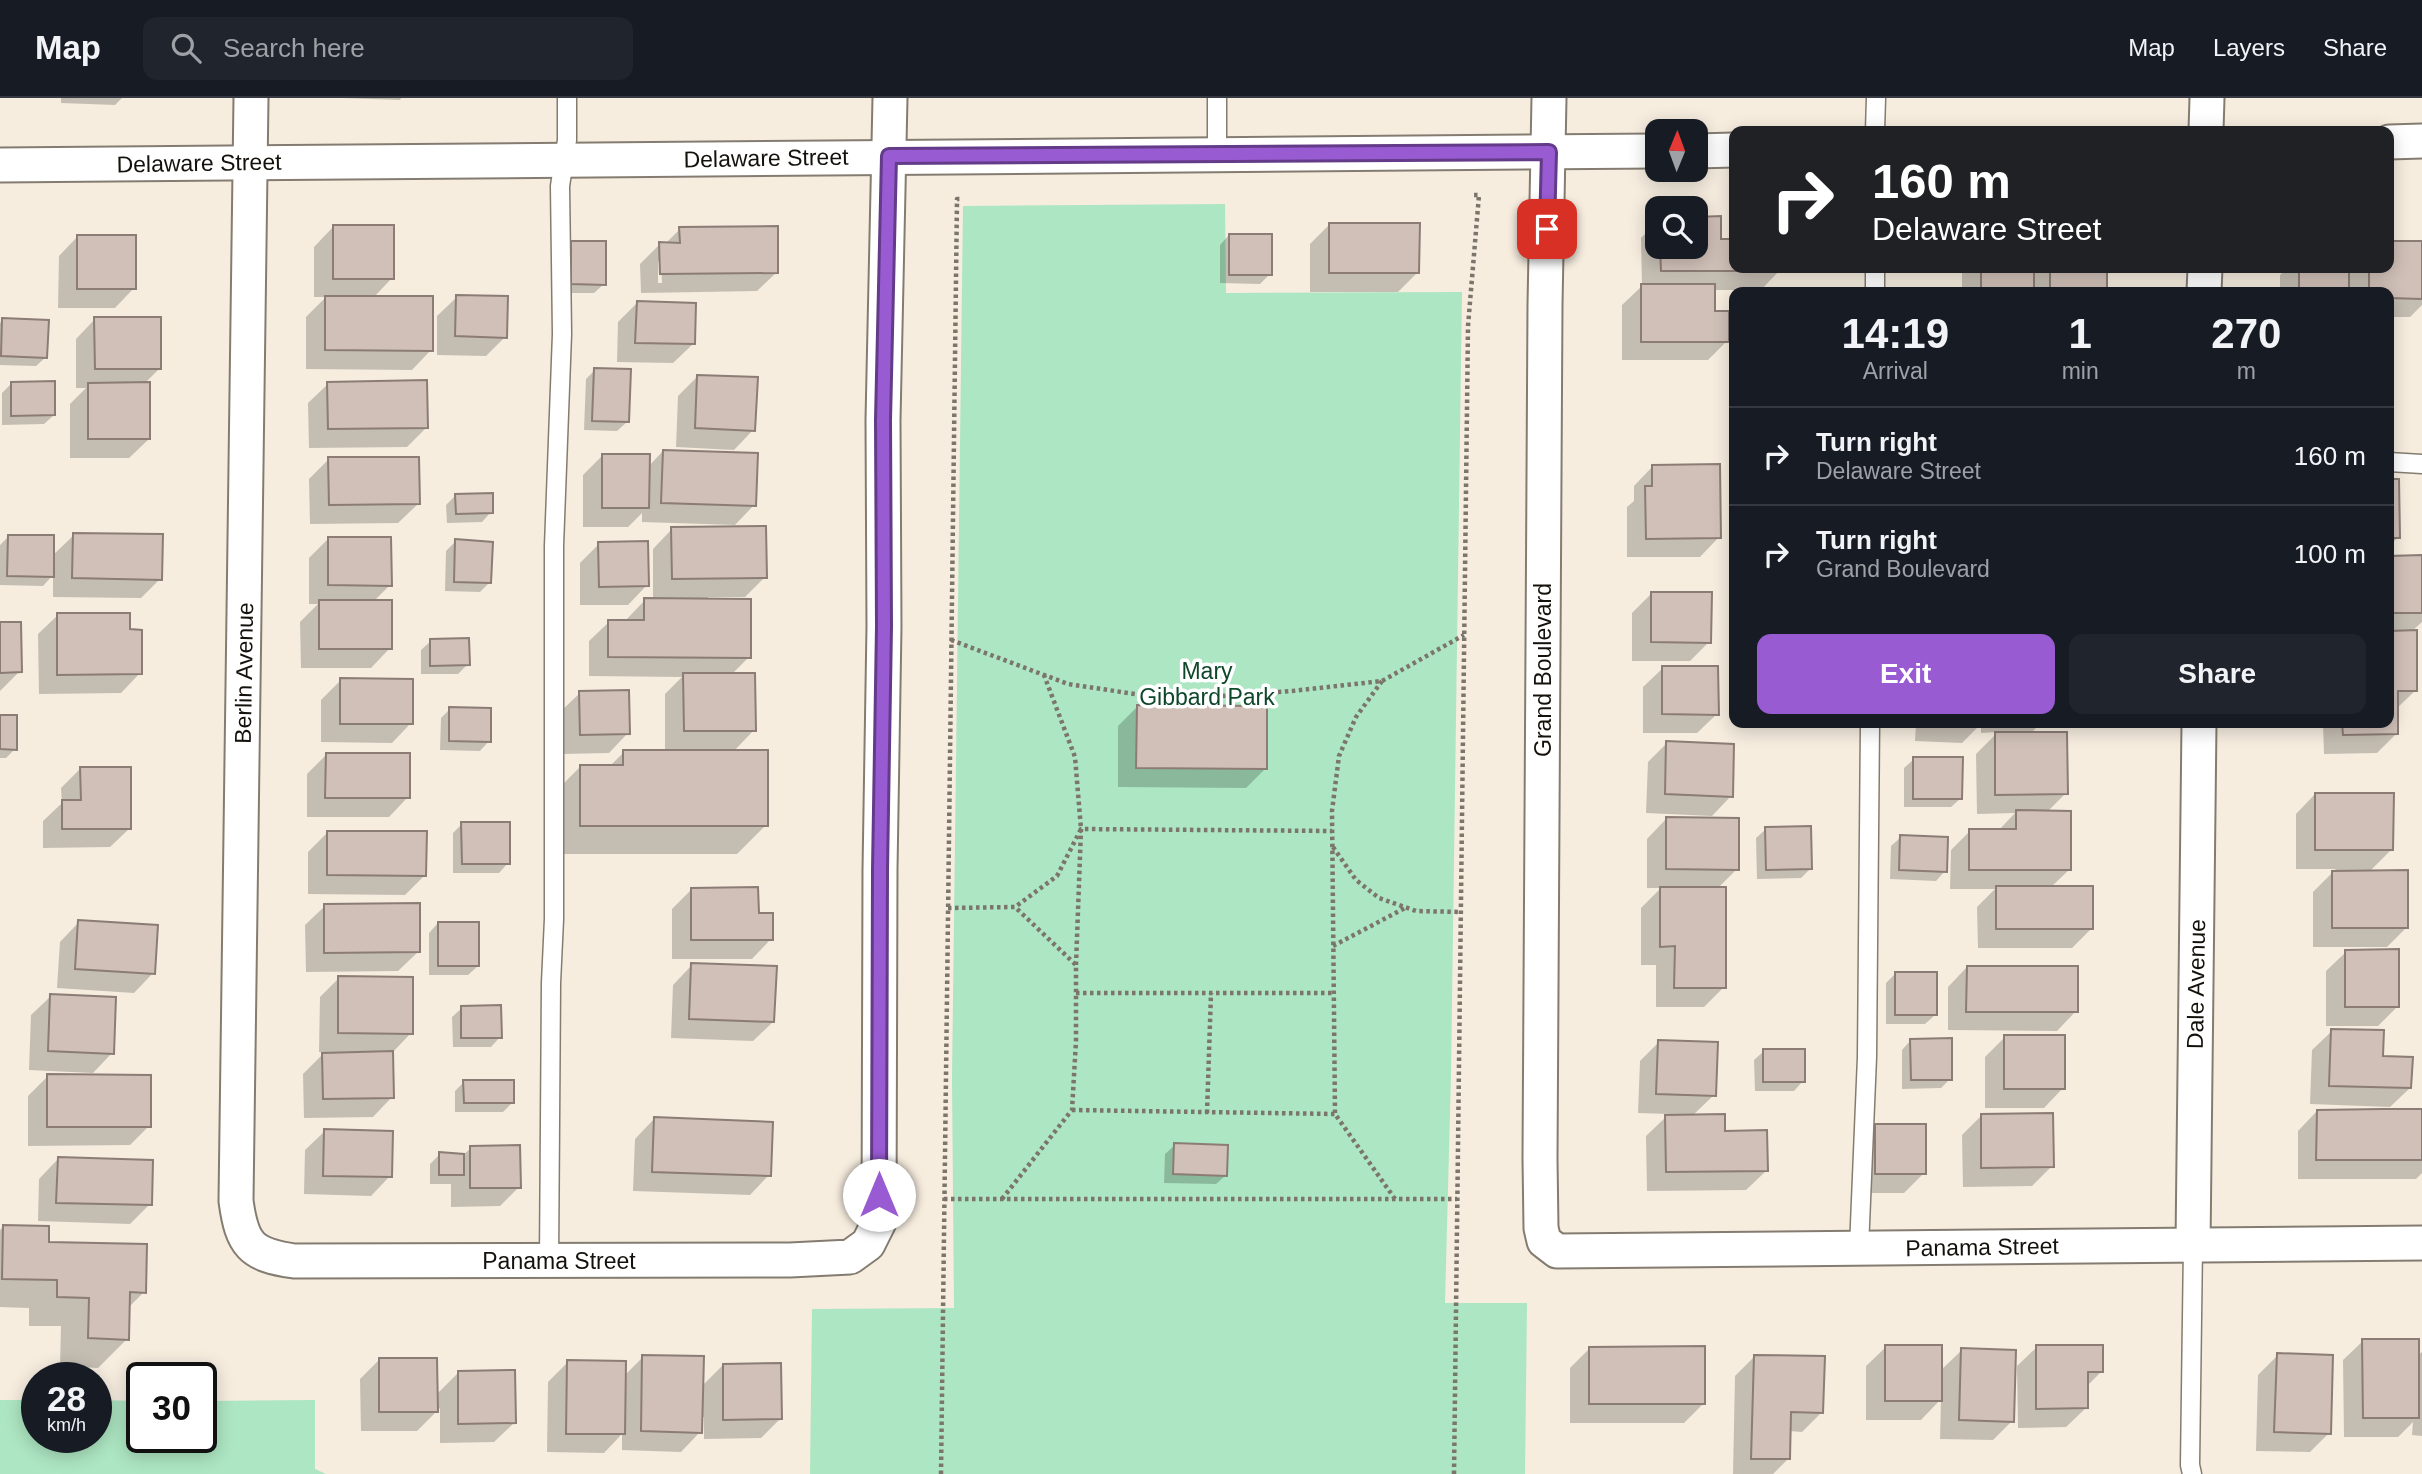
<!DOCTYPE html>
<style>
:root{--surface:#171b24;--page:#20242c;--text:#f1f3f6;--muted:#9ea1a6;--line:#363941;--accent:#985bd2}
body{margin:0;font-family:Helvetica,sans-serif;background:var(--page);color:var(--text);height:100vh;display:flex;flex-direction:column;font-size:26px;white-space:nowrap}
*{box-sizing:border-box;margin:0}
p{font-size:23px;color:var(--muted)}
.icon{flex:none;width:38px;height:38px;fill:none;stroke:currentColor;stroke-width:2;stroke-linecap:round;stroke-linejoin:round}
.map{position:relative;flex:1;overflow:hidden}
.drawer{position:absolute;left:1729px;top:189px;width:665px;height:441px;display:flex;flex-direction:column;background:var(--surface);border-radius:14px;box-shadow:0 4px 18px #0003}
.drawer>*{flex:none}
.banner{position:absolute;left:1729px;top:28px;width:665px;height:147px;border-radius:14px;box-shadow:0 4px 18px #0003;background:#202124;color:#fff;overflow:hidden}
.needle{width:46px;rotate:1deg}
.tools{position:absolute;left:1645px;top:21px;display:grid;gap:14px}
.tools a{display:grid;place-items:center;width:63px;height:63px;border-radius:14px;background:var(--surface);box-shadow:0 4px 18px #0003;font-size:35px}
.speed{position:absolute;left:21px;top:1264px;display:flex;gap:14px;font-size:35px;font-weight:700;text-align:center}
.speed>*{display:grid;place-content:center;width:91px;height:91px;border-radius:50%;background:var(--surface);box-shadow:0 4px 18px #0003;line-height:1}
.speed small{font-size:18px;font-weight:400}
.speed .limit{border:4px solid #111;border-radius:10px;background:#fff;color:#111}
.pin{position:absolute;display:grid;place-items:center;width:60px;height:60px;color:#fff;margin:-30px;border-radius:14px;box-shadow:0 4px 10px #0006}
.me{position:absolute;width:77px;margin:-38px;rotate:0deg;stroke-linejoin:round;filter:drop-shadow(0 0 5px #0008)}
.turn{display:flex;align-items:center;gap:24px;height:147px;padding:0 28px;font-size:32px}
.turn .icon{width:91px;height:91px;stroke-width:2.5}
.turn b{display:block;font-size:49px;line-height:60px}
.eta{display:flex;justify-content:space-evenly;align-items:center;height:119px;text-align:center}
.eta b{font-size:42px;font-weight:800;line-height:49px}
.button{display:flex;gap:14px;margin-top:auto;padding:14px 28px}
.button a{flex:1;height:80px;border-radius:14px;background:var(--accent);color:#fff;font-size:28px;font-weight:800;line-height:80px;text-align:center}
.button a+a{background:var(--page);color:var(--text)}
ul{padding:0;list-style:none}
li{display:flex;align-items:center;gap:21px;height:98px;padding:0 28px;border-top:2px solid var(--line)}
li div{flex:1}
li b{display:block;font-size:26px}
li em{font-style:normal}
header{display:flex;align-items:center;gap:42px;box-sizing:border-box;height:98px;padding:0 35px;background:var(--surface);border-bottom:2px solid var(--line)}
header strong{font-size:33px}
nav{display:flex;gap:38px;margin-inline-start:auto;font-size:24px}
.search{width:490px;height:63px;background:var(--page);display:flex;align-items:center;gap:18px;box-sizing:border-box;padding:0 24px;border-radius:14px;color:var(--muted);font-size:26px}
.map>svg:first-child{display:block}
</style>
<header>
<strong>Map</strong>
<div class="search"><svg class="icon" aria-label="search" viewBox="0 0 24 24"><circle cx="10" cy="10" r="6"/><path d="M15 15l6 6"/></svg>Search here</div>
<nav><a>Map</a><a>Layers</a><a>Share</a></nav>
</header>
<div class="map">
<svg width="2422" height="1376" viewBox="0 0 2422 1376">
<rect width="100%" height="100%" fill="#f6eddf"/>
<g fill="#ade6c2">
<path d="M1225 106 1226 195 1462 194 1451 977 1445 1205H1527L1525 1376H810L812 1211 954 1210 952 981 963 108Z"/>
<path d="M0 1302H37V1339H96V1302L142 1303V1339H201V1303L315 1302V1371L326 1376H0Z"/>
</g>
<g fill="#0003" fill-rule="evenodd">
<path d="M61 0H122L115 7 61 5Z"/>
<path d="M343 0H401L400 2Z"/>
<path d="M1696 120H1719V143H1734V170H1780V172L1761 192H1713V215L1727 243 1708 262H1622V207L1642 188 1641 140 1657 124V149H1696Z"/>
<path d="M1330 126 1418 174 1398 194H1310V146Z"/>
<path d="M333 129 392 180 373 200 431 252 412 272 306 271V219L326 199H314V149Z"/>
<path d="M680 131 777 174 757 193 641 195 640 166 660 146H665ZM661 161 662 185H658V164Z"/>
<path d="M1229 137 1270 176 1260 186 1220 185V147Z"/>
<path d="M78 138 134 190 115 210H58L59 158Z"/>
<path d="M572 145 604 186 594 195H562L563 154Z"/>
<path d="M2389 145H2422V207L2410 219H2389V194H2280V177L2287 170H2389Z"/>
<path d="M1962 170H2105V194H2032V191L2029 194H1962Z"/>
<path d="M457 199 505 239 486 258 437 257V218Z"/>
<path d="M637 205 693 246 673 265 617 264 618 224Z"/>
<path d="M95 221 160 270 144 286 149 341 129 360H70V306L86 290H76V241Z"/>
<path d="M3 222 46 259 36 268 0 267V225Z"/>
<path d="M595 272 627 324 617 333 584 332 586 281Z"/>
<path d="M697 279 753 332 734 352 676 349 678 298Z"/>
<path d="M11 286 54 317 44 326 2 327V295Z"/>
<path d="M328 286 426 330 407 349 309 350 308 305Z"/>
<path d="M663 353 754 407 735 427 642 424V415L628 429H583V377L603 357 648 369Z"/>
<path d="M329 361 418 406 398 425 310 426 309 381Z"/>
<path d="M1653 368 1719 439 1700 459H1627V409L1634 403V388Z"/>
<path d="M2389 383H2397L2398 439 2389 449Z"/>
<path d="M455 398 491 414 482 424 447 425 446 407Z"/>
<path d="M672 431 765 479 745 499H708V503L749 559 732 576 754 632 733 654 766 727 737 756H552V697L581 668H610L624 654H665V596L682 579 589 578V543L609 524 625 523 645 502H653V451Z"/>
<path d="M74 437 160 481 141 500 53 499V477L43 488 0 487V447L9 438 52 458Z"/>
<path d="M329 440 390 487 373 504 390 550 371 570H301L300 524 318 506H309V460Z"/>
<path d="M456 443 490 484 480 494 445 493 446 453Z"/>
<path d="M599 446 647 487 628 507H580V465Z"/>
<path d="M2422 459V524L2411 534 2416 592 2396 611V636L2377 655 2324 656 2323 625H2389V460Z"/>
<path d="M1651 496 1709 544 1690 563H1632V515Z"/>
<path d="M58 517 128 533 140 575 121 595 39 596 38 536Z"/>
<path d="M0 526 20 573 0 593Z"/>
<path d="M431 543 468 566 458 576H421V552Z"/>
<path d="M1663 570 1717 616 1697 635H1643V589Z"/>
<path d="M341 582 411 625 392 645 321 644V602Z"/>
<path d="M580 595 628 635 609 655 562 656 560 614Z"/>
<path d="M1138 608 1265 671 1246 690 1118 689V628Z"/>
<path d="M450 611 489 643 480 653 440 652 441 620Z"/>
<path d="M0 619 15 651 6 660H0Z"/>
<path d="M1916 625H2041L2030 636 2066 695 2047 714 2069 772 2051 789 2092 830 2072 850H1978L1977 809 1995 791H1950L1951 752 1970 733H1998L2015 715 1977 716 1976 656 1998 634 1981 635V626L1962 645 1915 643Z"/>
<path d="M1667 645 1731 698 1712 718 1646 715 1648 664Z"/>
<path d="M326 657 408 699 389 719H307V676Z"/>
<path d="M1914 661 1961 700 1951 709H1904V670Z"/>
<path d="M81 670 130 730 110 749 43 750V723L62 705 61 690Z"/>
<path d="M2315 696 2392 751 2369 774 2407 829 2387 849H2313V794L2336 771H2296V716Z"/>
<path d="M1666 721 1737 771 1717 791 1724 889 1704 909H1656V867H1641V810L1661 790H1647V741Z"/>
<path d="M462 726 508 765 499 775H453V735Z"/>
<path d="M1766 731 1810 771 1801 780 1757 781 1756 740Z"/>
<path d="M328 734 425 777 405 797 308 796V754Z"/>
<path d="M1901 739 1945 773 1936 783 1890 781 1891 748Z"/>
<path d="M691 792 757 817 771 841 752 861H672V811Z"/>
<path d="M325 808 418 854 398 873 306 874 305 827Z"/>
<path d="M79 824 153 875 134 895 57 890 60 844Z"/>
<path d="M438 825 478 868 468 877H429V835Z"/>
<path d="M2346 854 2398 908 2378 928H2326V873Z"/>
<path d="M692 867 773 924 753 943 671 940 673 887Z"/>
<path d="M1967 869 2076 913 2057 933 1948 932V889Z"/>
<path d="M1895 876 1935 917 1925 926H1886V885Z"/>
<path d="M339 880 411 935 391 956 392 999 373 1019 304 1020 303 976 325 954H319L320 899Z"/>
<path d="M51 898 112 955 93 975 29 972 31 917Z"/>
<path d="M462 910 500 939 491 949H453L452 919Z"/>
<path d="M2332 933 2382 960 2410 990 2390 1009 2310 1006 2312 952Z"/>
<path d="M2005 939 2063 990 2044 1010H1985V959Z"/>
<path d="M1911 942 1950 981 1941 990 1902 991V952Z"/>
<path d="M1659 944 1714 997 1692 1018 1766 1073 1746 1092 1647 1093 1646 1038 1669 1016 1638 1015 1640 963Z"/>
<path d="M1764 953 1803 983 1794 993H1755L1754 962Z"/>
<path d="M48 978 149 1028 130 1047 28 1048V998Z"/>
<path d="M464 984 512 1005 503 1014H455V993Z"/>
<path d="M2317 1013H2422V1075L2416 1081H2298V1033Z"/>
<path d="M1981 1018 2052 1068 2032 1088 1963 1089 1962 1037Z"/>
<path d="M654 1021 769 1077 750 1097 633 1093 635 1041Z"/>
<path d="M1876 1027 1924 1075 1904 1095H1856L1857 1047Z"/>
<path d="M325 1033 390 1078 371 1098 304 1096 305 1052Z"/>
<path d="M1175 1047 1226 1077 1216 1086 1164 1085 1165 1056Z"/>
<path d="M471 1050 519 1089 500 1108 451 1109V1086H430V1066L440 1056 463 1057Z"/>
<path d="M58 1061 150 1106 130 1126 38 1123 39 1081Z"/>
<path d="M4 1128 47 1146 144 1194 128 1210 127 1241 98 1270 60 1268 61 1228H29V1210L0 1209V1132Z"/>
<path d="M2363 1243 2417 1258 2422 1254V1338L2412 1337 2413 1324 2398 1339H2344L2343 1262Z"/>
<path d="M1886 1249 1940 1273 1962 1252 2012 1323 1993 1342 1940 1341 1941 1301 1921 1322H1866V1268Z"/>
<path d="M2037 1249 2102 1273 2086 1289V1310L2066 1329 2018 1330 2017 1268Z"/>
<path d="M1590 1250 1704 1305 1684 1325H1570V1270Z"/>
<path d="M2278 1257 2329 1335 2310 1354 2256 1353 2258 1277Z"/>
<path d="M643 1259 701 1289 723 1267 780 1321 761 1340 704 1341V1319H701L700 1334 681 1354 622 1352V1336L604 1355 547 1354 548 1284 568 1264 624 1278Z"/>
<path d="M1754 1259 1822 1314 1802 1334 1789 1333 1788 1361 1773 1376H1733L1735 1278Z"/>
<path d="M380 1261 436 1297 459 1274 514 1325 494 1344 440 1345V1310L417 1333H361L360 1281Z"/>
</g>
<g fill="#d0c0b8" stroke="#8b7c75" stroke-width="2">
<path d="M1721 118V141H1734V170H1782V173H1661L1660 149H1696V119Z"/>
<path d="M1329 125H1420L1419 175H1329Z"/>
<rect x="333" y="127" width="61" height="54"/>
<path d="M778 128V175L660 176 659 144 680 145 679 129Z"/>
<rect x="1229" y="136" width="43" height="41"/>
<rect x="77" y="137" width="59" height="54"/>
<path d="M571 143H606V187L571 186Z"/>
<path d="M2389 143H2422V201L2389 200V194H2369V170H2389Z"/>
<rect x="1981" y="170" width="53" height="22"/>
<rect x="2050" y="170" width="57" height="24"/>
<rect x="2299" y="170" width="50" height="24"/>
<path d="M1641 186H1715V213H1729V244H1641Z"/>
<path d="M456 197 508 198 507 240 455 238Z"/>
<path d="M325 198H433V253L325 252Z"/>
<path d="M637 203 696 205 695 246 635 245Z"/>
<path d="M94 219H161V271H95Z"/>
<path d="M2 220 49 222 47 260 1 258Z"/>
<path d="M594 270 631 271 629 324 592 323Z"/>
<path d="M697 277 758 279 755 333 695 330Z"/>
<path d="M427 282 428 330 328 331 327 284Z"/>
<path d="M55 283V317L11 318V284Z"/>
<path d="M150 284V341H88V285Z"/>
<path d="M663 352 758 355 756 408 661 405Z"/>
<path d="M602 356H650L649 410H602Z"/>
<path d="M328 359H419L420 406 329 407Z"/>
<path d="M1720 366 1721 440 1646 441 1645 388H1652V367Z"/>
<path d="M2389 381H2399L2400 440H2389Z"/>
<path d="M493 395V415L456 416 455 396Z"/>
<path d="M766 428 767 480 672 481 671 429Z"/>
<path d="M73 435 163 436 162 482 72 480Z"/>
<path d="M8 437H54V479L7 478Z"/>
<path d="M328 439H391L392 488 328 487Z"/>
<path d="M455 441 493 444 491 485 454 484Z"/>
<path d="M648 443 649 488 599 489 598 444Z"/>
<path d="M2422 457V515H2389V458Z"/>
<path d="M1651 494H1712L1711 545 1651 544Z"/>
<path d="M644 500 751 501V560L608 559V522H644Z"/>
<rect x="319" y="502" width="73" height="49"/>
<path d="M57 515H130V531L142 532V576L57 577Z"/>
<path d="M0 524H21L22 574 0 575Z"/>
<path d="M2417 532V593H2398V636L2343 637 2342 625H2389V533Z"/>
<path d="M469 540 470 567 430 568V541Z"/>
<path d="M1662 568H1718L1719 617 1662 616Z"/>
<path d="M683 575H755L756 633H684Z"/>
<path d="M340 580 413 581V626H340Z"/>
<path d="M629 592 630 636 580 637 579 593Z"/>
<path d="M1137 607 1267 608V671L1136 670Z"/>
<path d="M449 609 491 610V644L449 643Z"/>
<path d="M0 617H17V652L0 651Z"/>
<path d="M1995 634H2067L2068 696 1995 697Z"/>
<path d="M1666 643 1734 646 1733 699 1665 696Z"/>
<path d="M623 652H768V728H580V667H623Z"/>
<path d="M326 655H410V700H325Z"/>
<path d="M1913 659H1963L1962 701H1913Z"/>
<path d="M80 669H131V731H62V702H81Z"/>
<path d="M2315 695H2394L2393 752H2315Z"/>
<path d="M2016 712 2071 713V772H1969V731H2016Z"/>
<path d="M1666 719 1739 720V772L1666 771Z"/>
<path d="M461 724H510V766H462Z"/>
<path d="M1811 728 1812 771 1766 772 1765 729Z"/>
<path d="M327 733H427L426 778 327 777Z"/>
<path d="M1900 737 1948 739 1947 774 1899 772Z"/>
<path d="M2408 772V830H2332V773Z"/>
<rect x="1996" y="788" width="97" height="43"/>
<path d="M758 789 759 815H773V842H691V790Z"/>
<path d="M1660 789H1726V890H1674L1675 848 1660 849Z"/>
<path d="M420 805V854L324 855V806Z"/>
<path d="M78 822 158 827 155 876 75 871Z"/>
<rect x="438" y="824" width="41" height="44"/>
<path d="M2399 851V909H2345V852Z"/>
<path d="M691 865 777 868 774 924 689 921Z"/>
<path d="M1967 868H2078V914H1966Z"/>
<rect x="1895" y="874" width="42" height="43"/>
<path d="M338 878 413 879V936L338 935Z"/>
<path d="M50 896 116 899 114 956 48 953Z"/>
<path d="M501 907 502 940H461V908Z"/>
<path d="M2331 931 2384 932 2383 958 2413 959 2411 990 2329 988Z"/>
<rect x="2004" y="937" width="61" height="54"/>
<path d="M1952 940V982H1911L1910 941Z"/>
<path d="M1658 942 1718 944 1716 998 1656 996Z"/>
<rect x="1763" y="951" width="42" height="33"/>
<path d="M393 953 394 1000 323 1001 322 955Z"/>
<path d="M47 976 151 977V1029H47Z"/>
<path d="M463 982H514V1005H464Z"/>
<path d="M2383 1011H2422V1062H2316L2317 1012Z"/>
<path d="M2053 1015 2054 1069 1981 1070V1016Z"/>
<path d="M1725 1016V1033L1767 1032 1768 1073 1666 1074 1665 1017Z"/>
<path d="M654 1019 773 1024 771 1078 652 1074Z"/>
<rect x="1875" y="1026" width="51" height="50"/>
<path d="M324 1031 393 1033 392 1079 323 1078Z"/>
<path d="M1174 1045 1228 1047 1227 1078 1173 1076Z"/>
<path d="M520 1047 521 1090H470V1048Z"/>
<path d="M439 1054 464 1056V1077H439Z"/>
<path d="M58 1059 153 1062 152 1107 56 1105Z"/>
<path d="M3 1127 49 1128V1144L147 1146 146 1195 130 1194 129 1242 88 1240 89 1200 57 1199V1182L2 1181Z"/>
<path d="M2362 1241H2419V1320H2363Z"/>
<rect x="1885" y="1247" width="57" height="56"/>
<path d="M2036 1247H2103V1274H2088V1310L2036 1311Z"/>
<path d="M1705 1248V1306H1589V1249Z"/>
<path d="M1961 1250 2016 1252 2014 1324 1959 1322Z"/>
<path d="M2277 1255 2333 1257 2331 1336 2274 1334Z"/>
<path d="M642 1257 704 1258 702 1335 641 1333Z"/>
<path d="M1754 1257 1825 1258 1823 1315 1791 1314 1790 1361H1751Z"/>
<path d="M379 1260H437L438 1314H379Z"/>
<path d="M567 1262 626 1263 625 1336H566Z"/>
<path d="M781 1265 782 1321 723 1322V1266Z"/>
<path d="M515 1272 516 1325 458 1326V1273Z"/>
</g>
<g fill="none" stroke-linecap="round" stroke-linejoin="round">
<defs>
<g id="lane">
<path d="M1875 33 1876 0"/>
<path d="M1217 55V0"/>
<path d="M1875 194V170"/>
<path d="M2389 364 2422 366"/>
<path d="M1859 1150 1867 959 1870 625"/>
<path d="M549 1163 551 885 554 821V448L562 236 560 88 567 42V0"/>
<path d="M2192 1376 2190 1367 2193 1147"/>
</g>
<g id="street">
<path d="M251 0 236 1103C242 1147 251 1157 294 1163L790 1162 850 1159 868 1146 879 1124 880 772 884 528 883 322 890 0"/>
<path d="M1549 0 1545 207 1540 1061 1541 1130 1544 1143 1557 1153 2422 1145"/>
<path d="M2206 33 2207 0"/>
<path d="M2389 44 2422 43"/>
<path d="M1696 53 1734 52"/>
<path d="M0 67 1657 53"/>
<path d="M2204 194 2205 170"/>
<path d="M2193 1147 2199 625"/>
</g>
</defs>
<use href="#lane" stroke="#847c70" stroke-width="21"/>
<use href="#street" stroke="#847c70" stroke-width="37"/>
<g stroke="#7b756c" stroke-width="4.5" stroke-dasharray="3.5 3.5" stroke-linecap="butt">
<path d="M951 542 1068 586 1155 599H1206L1292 593 1382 583 1464 537"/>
<path d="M1382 583 1356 619 1339 658 1332 713 1335 1016 1395 1101"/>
<path d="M1333 749 1356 782 1379 800 1416 813 1461 814"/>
<path d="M948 810 1015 809 1057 778 1081 731 1075 659 1044 577"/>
<path d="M1333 848 1405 810"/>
<path d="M1076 867 1081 731 1332 733"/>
<path d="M1076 895H1334"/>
<path d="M1072 1012 1335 1016"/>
<path d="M1207 1015 1211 895"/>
<path d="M944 1101H1457"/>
<path d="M1002 1101 1072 1012 1076 943V867L1015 809"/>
<path d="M941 1376 957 101H961"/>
<path d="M1454 1376 1468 228 1479 97H1474"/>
</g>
<use href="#lane" stroke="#fff" stroke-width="18"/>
<use href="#street" stroke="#fff" stroke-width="33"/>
</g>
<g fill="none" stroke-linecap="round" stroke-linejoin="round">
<defs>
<path id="route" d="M879 1097 880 772 884 528 883 322 889 58 1549 54 1547 131"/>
</defs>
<use href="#route" stroke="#633b88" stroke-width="18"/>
<use href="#route" stroke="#985bd2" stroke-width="12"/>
</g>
<g text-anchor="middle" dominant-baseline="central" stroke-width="7" stroke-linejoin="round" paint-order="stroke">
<g font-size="23" fill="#14110c" stroke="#fff">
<text transform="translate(766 60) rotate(-1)">Delaware Street</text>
<text transform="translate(199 65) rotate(-1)">Delaware Street</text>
<text transform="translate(1543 572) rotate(-90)">Grand Boulevard</text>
<text transform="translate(244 575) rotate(-89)">Berlin Avenue</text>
<text transform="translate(2196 886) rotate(-89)">Dale Avenue</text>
<text transform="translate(1982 1149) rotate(-1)">Panama Street</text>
<text x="559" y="1163">Panama Street</text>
</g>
<g font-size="23" fill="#0e472a" stroke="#fff">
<text x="1207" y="573">Mary<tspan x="1207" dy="26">Gibbard Park</tspan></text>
</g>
</g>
</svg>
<div class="tools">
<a><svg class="needle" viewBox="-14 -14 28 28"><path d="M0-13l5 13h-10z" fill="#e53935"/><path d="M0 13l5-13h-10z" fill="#9ea1a6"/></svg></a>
<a><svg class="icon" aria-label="search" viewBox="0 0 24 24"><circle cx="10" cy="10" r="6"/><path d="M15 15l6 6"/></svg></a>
</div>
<div class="speed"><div>28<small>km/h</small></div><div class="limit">30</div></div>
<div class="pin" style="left:1547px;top:131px;background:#d93025"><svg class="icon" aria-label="arrive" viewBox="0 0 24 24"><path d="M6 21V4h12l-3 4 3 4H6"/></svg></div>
<svg class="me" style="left:879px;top:1097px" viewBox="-20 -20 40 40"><circle r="19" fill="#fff"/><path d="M0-13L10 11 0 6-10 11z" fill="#985bd2"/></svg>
<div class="banner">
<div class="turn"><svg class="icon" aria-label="right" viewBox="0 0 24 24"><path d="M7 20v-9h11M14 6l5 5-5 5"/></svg><div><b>160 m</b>Delaware Street</div></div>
</div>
<section class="drawer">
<div class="eta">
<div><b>14:19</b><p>Arrival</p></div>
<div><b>1</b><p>min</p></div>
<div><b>270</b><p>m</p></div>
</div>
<ul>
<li><svg class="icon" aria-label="right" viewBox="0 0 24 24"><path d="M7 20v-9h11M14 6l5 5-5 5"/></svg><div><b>Turn right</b><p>Delaware Street</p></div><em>160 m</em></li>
<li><svg class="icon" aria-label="right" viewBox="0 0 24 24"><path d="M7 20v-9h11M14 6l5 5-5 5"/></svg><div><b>Turn right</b><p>Grand Boulevard</p></div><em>100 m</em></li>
</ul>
<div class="button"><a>Exit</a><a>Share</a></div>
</section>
</div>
